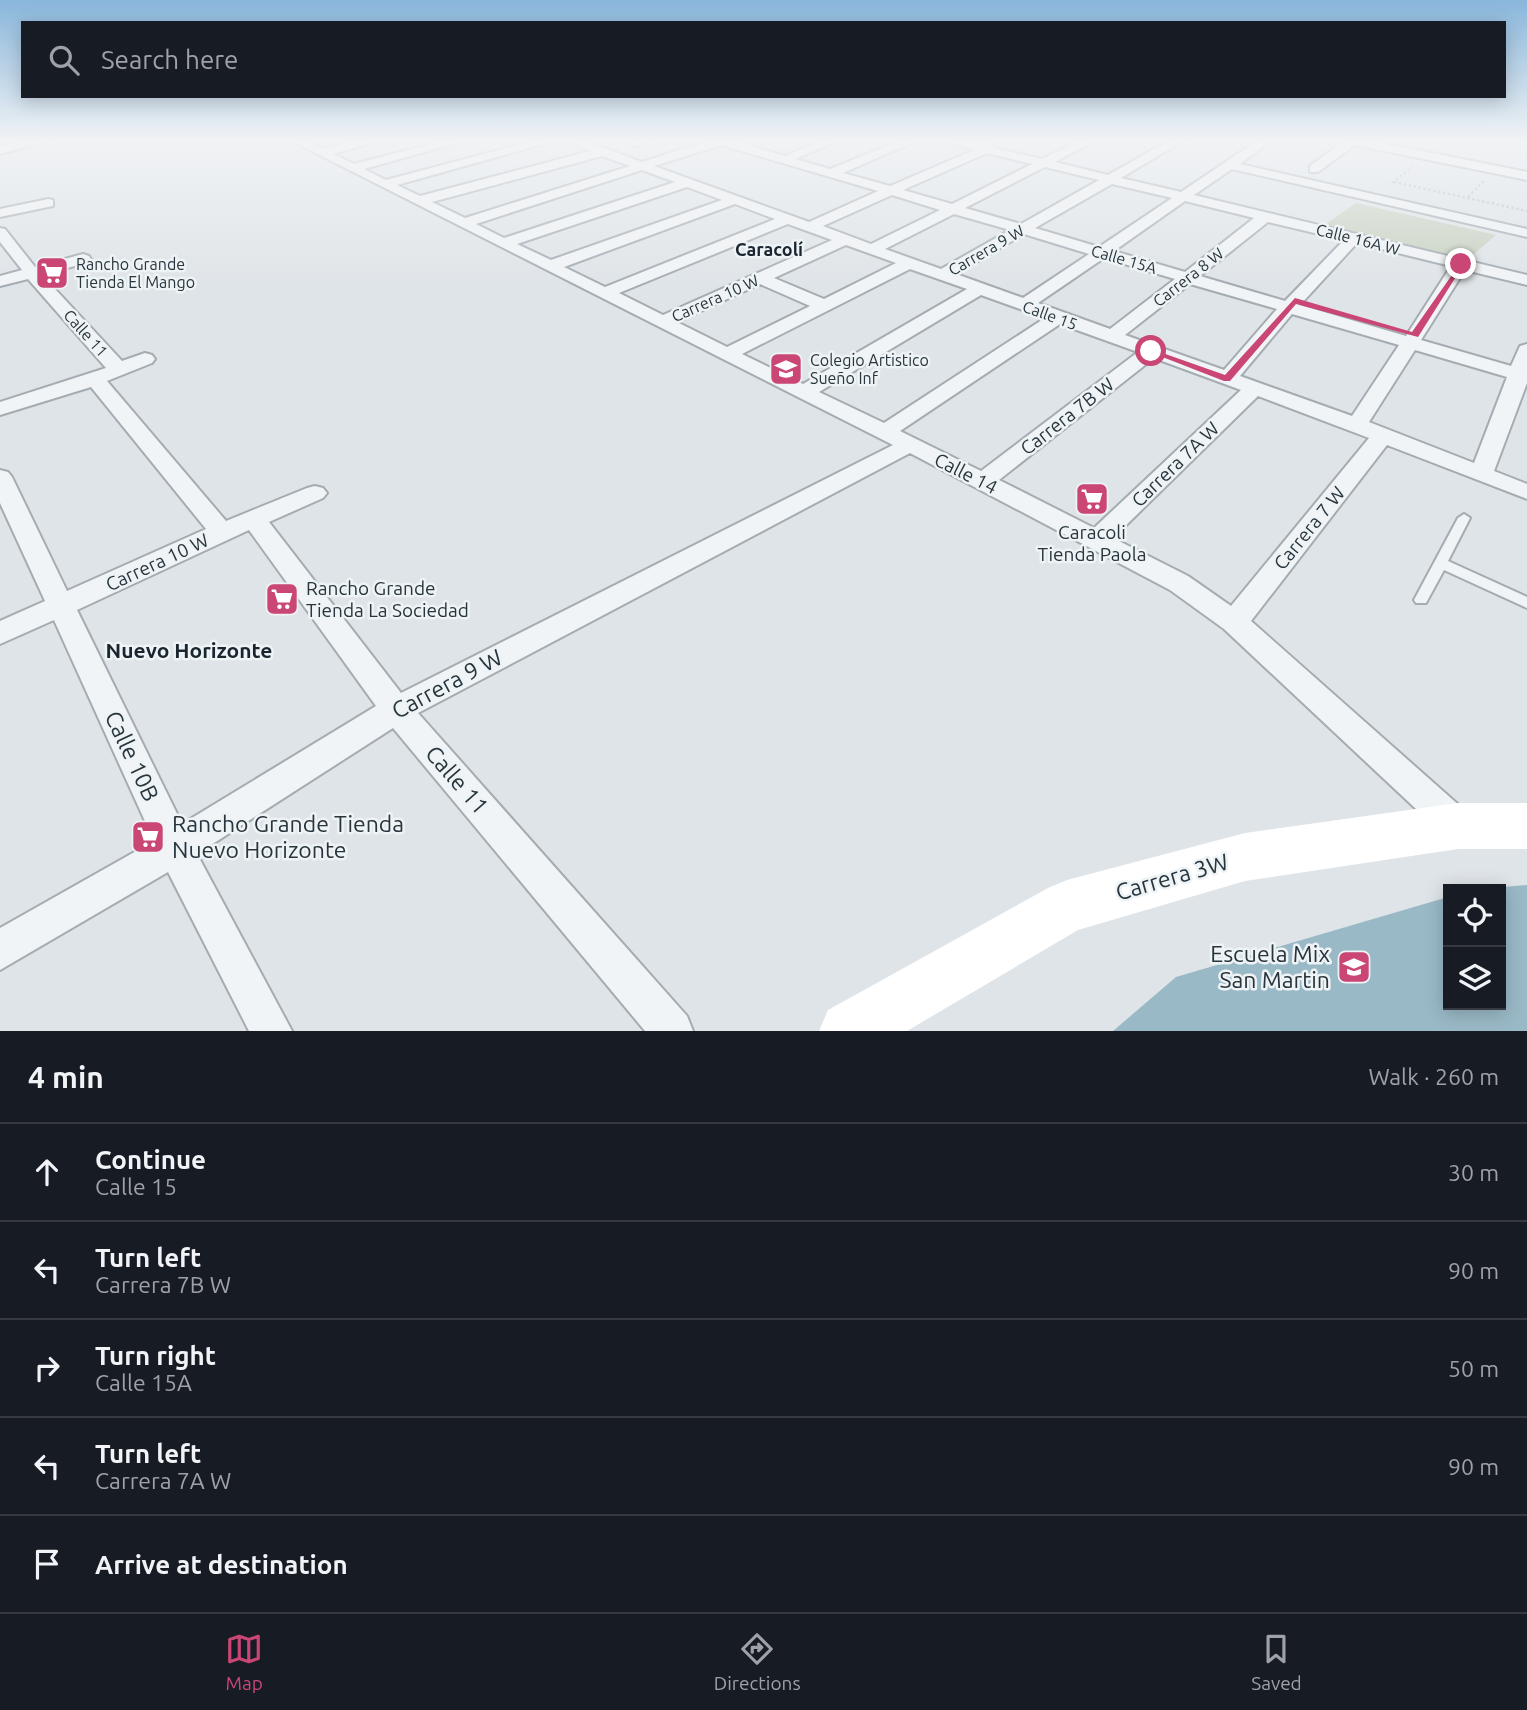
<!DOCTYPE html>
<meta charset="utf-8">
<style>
:root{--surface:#171b24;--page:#242831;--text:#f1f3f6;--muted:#9ea1a6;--line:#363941;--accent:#ca4675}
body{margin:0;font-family:Ubuntu,sans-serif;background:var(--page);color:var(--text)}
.controls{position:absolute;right:21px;bottom:21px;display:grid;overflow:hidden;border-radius:0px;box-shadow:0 4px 18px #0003}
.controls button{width:63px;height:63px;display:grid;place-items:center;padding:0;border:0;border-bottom:2px solid var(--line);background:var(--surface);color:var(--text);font:35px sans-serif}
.stop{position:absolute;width:21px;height:21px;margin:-16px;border:5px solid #ca4675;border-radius:50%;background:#fff}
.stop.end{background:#ca4675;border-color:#fff;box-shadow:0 2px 7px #0008}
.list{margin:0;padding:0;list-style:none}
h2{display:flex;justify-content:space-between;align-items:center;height:91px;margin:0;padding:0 28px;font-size:30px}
h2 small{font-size:23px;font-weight:400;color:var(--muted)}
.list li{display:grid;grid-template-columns:46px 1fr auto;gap:21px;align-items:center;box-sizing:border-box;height:98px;padding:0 28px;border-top:2px solid var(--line)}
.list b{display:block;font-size:26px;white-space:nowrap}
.list p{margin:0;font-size:23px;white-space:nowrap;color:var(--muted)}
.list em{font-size:23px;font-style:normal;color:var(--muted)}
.icon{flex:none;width:38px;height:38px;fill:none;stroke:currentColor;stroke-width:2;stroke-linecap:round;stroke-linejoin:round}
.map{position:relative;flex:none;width:1527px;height:1031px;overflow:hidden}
.search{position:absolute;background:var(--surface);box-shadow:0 4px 18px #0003;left:21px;right:21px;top:21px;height:77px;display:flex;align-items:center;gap:18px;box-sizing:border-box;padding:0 24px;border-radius:0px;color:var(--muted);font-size:26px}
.sheet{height:581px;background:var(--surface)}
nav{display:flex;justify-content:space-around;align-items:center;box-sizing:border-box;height:98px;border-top:2px solid var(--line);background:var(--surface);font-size:19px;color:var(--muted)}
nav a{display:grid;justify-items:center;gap:4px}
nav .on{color:var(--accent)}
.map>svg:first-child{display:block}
.green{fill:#c8d1c0}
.water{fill:#9ab9c7}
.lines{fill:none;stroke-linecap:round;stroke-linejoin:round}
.lane-casing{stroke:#a4acb2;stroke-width:4}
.street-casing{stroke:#a4acb2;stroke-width:4}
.path{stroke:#bdc2c6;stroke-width:2.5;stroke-dasharray:2.5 2.5;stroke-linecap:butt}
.lane{fill:#f1f4f6;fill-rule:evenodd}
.street{fill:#f1f4f6;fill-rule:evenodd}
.secondary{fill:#fff;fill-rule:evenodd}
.route{fill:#ca4675}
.labels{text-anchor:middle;stroke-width:5;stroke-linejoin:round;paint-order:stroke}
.far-street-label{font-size:16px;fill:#28353e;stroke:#eef3f5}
.far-poi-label{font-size:16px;fill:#28353e;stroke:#eef3f5;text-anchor:start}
.far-neighbourhood-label{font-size:18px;font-weight:bold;fill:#1a262f;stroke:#eef3f5}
.street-label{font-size:19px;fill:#28353e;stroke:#eef3f5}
.poi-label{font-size:19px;fill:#28353e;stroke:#eef3f5}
.neighbourhood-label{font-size:21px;font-weight:bold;fill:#1a262f;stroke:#eef3f5}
.near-street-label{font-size:23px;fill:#28353e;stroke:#eef3f5}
.near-poi-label{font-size:23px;fill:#28353e;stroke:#eef3f5;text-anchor:start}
</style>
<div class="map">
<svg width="1527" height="1031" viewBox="0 0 1527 1031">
<rect width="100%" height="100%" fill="#dfe4e8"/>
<polygon class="green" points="1356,203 1496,235 1467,260 1323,226"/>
<polygon class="water" points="1527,885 1527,1031 1113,1031 1176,977 1448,897 1448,1005 1501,1005 1501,889 1480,889"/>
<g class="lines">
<defs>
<polygon id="lane" points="1464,514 1470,518 1448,561 1527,597 1527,608 1444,570 1426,603 1416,603 1414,600 1458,518"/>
<g id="street">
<polygon points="24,141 48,141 0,154 0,146"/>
<path d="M292 141H308L323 149 356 141H378L333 154 354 164 443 141H464L364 169 386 180 533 141H554L397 185 420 196 590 151 567 141H585L642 162 707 141H735L785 156 820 141H838L795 159 830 169 899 141H916L843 173 890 186 974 150 946 141 990 143 995 148 1042 159 1078 141H1094L1055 162 1108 175 1168 141H1183L1121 178 1181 192 1257 141H1271L1240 164 1527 229V237L1232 169 1194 195 1527 275V285L1465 270 1421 340 1511 366 1520 346 1527 344V383L1494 471 1527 484V499L1387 445 1251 621 1470 815 1476 826 1470 837 1458 842 1446 837 1224 629 1170 590 910 453 418 713 687 1016 693 1031H645L393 728 197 854 292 1031H249L168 872 0 970V928L154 841 54 620 0 644V621L45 601 0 503V470L8 472 12 477 67 591 206 529 91 387 0 415V402L106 368 28 279 0 286V276L22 270 0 242V228L5 229 35 267 83 254 89 256 91 259 89 262 42 275 122 361 145 353 152 355 155 359 152 363 107 381 226 521 307 488 315 486 323 488 327 493 323 498 269 522 401 693 893 445ZM721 145 878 191 809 222 654 166ZM987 153 1032 164 952 204 903 190ZM602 156 630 166 465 218 432 202ZM1045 167 1099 180 1021 224 965 208ZM642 170 675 182 504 238 476 224ZM1112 184 1172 198 1099 247 1035 228ZM687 187 722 200 551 260 517 244ZM892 195 940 210 871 244 823 226ZM1185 201 1254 218 1185 272 1114 251ZM735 204 775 219 605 287 564 267ZM954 214 1010 230 941 269 885 249ZM1268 222 1344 240 1285 301 1200 276ZM788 224 832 240 663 315 619 293ZM1024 234 1089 254 1023 298 956 274ZM1357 243 1451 266 1406 336 1300 305ZM846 245 896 263 824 299 774 278ZM1104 258 1175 279 1110 329 1038 303ZM910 269 967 289 803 384 742 354ZM760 284 810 306 727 347 677 322ZM1190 284 1277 309 1224 370 1125 335ZM981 295 1045 318 884 423 819 392ZM1292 314 1399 345 1352 416 1240 376ZM1060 324 1138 352 981 471 900 431ZM1415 350 1507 377 1474 463 1369 422ZM1154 358 1241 390 1094 528 999 480ZM1258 396 1369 438 1231 606 1188 576 1113 538ZM249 530 376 706 182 824 77 610Z"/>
<polygon points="631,141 647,141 636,147 632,146"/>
<polygon points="1344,141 1373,141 1527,172 1527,180 1355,145 1318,172 1310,172 1310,166"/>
<polygon points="48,199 53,200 53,206 0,217 0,209"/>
</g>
</defs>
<use href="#lane" class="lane-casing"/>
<use href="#street" class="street-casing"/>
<g class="path">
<polyline points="1394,182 1527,211"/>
<polyline points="1392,183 1413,167"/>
<polyline points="1468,197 1484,181"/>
</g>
<use href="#lane" class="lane"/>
<use href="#street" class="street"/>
<polygon class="secondary" points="1458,803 1527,803 1527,849 1458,849 1245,881 1078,930 907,1031 819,1031 828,1010 1048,888 1067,880 1245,833"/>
</g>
<linearGradient id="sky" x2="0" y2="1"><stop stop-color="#89b6db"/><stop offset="0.49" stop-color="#f1f3f5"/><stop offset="1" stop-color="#f1f3f5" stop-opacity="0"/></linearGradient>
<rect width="1527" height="286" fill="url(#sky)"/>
<polygon class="route" points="1461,262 1464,264 1418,337 1296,304 1230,381 1224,381 1147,351 1154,350 1225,375 1295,298 1412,332"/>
<defs>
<symbol id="supermarket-square" viewBox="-11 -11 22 22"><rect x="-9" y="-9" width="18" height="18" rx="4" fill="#ca4675" stroke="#eef3f5"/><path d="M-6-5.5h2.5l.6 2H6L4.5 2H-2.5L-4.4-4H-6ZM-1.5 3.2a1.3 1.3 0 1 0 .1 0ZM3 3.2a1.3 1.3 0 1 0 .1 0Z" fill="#fff"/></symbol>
<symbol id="school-square" viewBox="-11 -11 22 22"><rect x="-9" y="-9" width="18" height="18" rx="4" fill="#ca4675" stroke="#eef3f5"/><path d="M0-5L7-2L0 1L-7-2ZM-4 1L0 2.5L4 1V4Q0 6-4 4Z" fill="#fff"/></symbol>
</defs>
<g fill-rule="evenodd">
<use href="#supermarket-square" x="33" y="254" width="38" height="38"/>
<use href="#school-square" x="767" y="350" width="38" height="38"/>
<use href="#supermarket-square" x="1073" y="480" width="38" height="38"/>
<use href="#supermarket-square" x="263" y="580" width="38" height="38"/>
<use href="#supermarket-square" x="129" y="818" width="38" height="38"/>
<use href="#school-square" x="1335" y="948" width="38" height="38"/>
</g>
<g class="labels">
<g class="far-street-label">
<text transform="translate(1358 239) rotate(14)" y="6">Calle 16A W</text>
<text transform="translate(986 250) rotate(-30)" y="6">Carrera 9 W</text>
<text transform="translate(1124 259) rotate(16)" y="6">Calle 15A</text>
<text transform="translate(1188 277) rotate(-38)" y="6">Carrera 8 W</text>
<text transform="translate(715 298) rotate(-24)" y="6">Carrera 10 W</text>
<text transform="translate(1050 315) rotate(20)" y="6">Calle 15</text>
<text transform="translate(86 333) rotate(48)" y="6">Calle 11</text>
</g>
<g class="far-poi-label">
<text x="76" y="270">Rancho Grande<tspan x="76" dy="18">Tienda El Mango</tspan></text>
<text x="810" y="366">Colegio Artistico<tspan x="810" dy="18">Sueño Inf</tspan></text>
</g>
<g class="far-neighbourhood-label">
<text x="769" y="256">Caracolí</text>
</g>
<g class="street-label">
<text transform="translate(1067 416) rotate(-38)" y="7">Carrera 7B W</text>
<text transform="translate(1175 464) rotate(-44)" y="7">Carrera 7A W</text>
<text transform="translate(966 473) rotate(27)" y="7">Calle 14</text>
<text transform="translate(1309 528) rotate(-51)" y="7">Carrera 7 W</text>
<text transform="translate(157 562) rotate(-25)" y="7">Carrera 10 W</text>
</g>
<g class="poi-label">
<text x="1092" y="539">Caracoli<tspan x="1092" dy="22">Tienda Paola</tspan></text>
<text x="306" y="595" text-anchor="start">Rancho Grande<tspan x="306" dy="22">Tienda La Sociedad</tspan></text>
</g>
<g class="neighbourhood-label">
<text x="189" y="658">Nuevo Horizonte</text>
</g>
<g class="near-street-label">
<text transform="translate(447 684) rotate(-28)" y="8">Carrera 9 W</text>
<text transform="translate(132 756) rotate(65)" y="8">Calle 10B</text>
<text transform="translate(457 780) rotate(49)" y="8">Calle 11</text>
<text transform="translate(1172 877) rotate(-16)" y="8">Carrera 3W</text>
</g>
<g class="near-poi-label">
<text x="172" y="832">Rancho Grande Tienda<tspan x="172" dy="26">Nuevo Horizonte</tspan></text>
<text x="1330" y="962" text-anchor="end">Escuela Mix<tspan x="1330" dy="26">San Martin</tspan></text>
</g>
</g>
</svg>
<div class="controls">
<button><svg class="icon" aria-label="locate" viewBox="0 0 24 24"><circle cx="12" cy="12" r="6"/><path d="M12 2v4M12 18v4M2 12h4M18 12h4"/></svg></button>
<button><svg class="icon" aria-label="layers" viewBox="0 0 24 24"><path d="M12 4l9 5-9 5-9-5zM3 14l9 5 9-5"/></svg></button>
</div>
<div class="stop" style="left:1151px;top:351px"></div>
<div class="stop end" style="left:1461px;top:264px"></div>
<div class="search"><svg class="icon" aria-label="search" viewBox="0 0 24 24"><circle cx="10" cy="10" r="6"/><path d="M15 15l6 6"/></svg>Search here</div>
</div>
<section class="sheet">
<h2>4 min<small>Walk · 260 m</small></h2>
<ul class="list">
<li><svg class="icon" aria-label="ahead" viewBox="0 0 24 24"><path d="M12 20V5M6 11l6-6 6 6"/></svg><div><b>Continue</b><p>Calle 15</p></div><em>30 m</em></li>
<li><svg class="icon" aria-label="left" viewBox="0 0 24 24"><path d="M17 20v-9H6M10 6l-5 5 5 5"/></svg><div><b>Turn left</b><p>Carrera 7B W</p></div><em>90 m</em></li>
<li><svg class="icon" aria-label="right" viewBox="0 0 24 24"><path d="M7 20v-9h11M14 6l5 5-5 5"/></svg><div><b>Turn right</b><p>Calle 15A</p></div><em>50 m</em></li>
<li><svg class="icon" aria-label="left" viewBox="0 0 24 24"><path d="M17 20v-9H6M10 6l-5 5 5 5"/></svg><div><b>Turn left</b><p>Carrera 7A W</p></div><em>90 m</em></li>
<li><svg class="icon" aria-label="arrive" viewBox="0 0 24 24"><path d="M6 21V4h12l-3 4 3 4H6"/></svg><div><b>Arrive at destination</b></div></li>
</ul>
</section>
<nav>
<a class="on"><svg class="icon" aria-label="map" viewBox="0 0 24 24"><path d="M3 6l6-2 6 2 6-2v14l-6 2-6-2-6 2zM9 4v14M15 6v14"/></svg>Map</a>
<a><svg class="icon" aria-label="directions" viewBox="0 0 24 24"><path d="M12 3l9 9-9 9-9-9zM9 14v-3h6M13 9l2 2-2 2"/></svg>Directions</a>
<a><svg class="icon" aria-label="saved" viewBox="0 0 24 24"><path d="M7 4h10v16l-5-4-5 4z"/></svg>Saved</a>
</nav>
